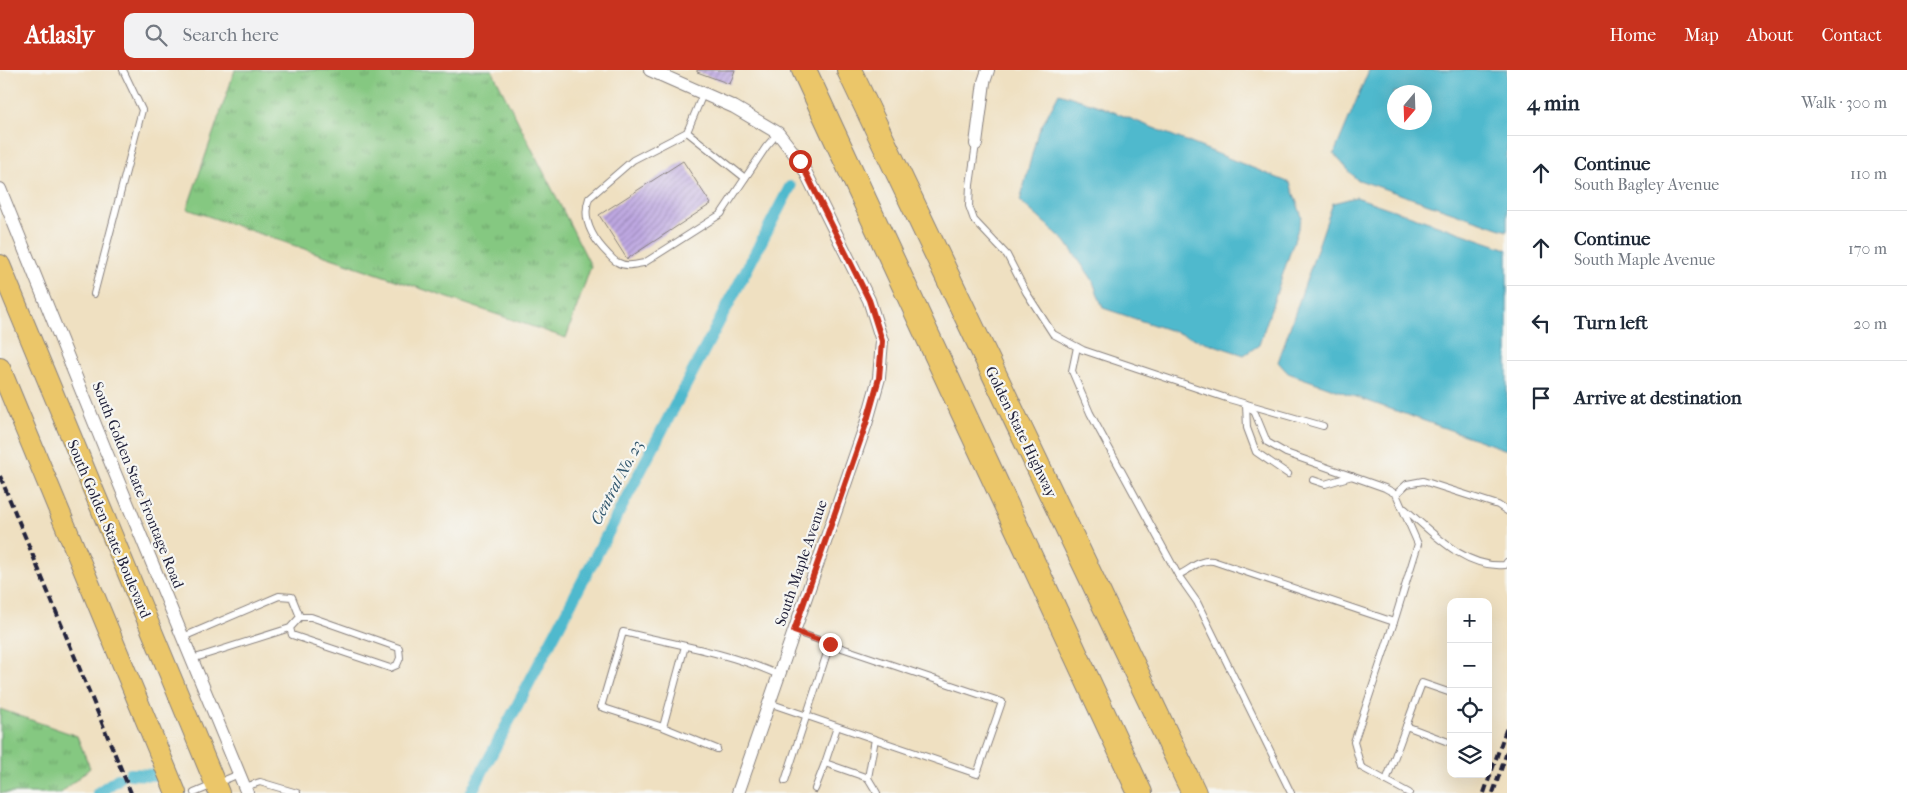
<!DOCTYPE html>
<meta charset="utf-8">
<style>
:root{--surface:#fff;--page:#f2f2f3;--text:#1f2937;--muted:#747a83;--line:#e0e1e3;--accent:#c8321e}
body{margin:0;font-family:"IM FELL French Canon",serif;background:var(--page);color:var(--text)}
.controls{position:absolute;right:15px;bottom:15px;display:grid;overflow:hidden;border-radius:10px;box-shadow:0 5px 20px #0002}
.controls button{width:45px;height:45px;display:grid;place-items:center;padding:0;border:0;border-bottom:1px solid var(--line);background:var(--surface);color:var(--text);font:25px sans-serif}
.compass{position:absolute;left:1387px;top:15px;width:45px;height:45px;border-radius:50%;background:var(--surface);box-shadow:0 5px 20px #0002;rotate:199deg}
.stop{position:absolute;width:15px;height:15px;margin:-11px;border:4px solid #c8321e;border-radius:50%;background:#fff}
.stop.end{background:#c8321e;border-color:#fff;box-shadow:0 1px 5px #0008}
.list{margin:0;padding:0;list-style:none}
h2{display:flex;justify-content:space-between;align-items:center;height:65px;margin:0;padding:0 20px;font-size:21px}
h2 small{font-size:16px;font-weight:400;color:var(--muted)}
.list li{display:grid;grid-template-columns:32px 1fr auto;gap:15px;align-items:center;box-sizing:border-box;height:75px;padding:0 20px;border-top:1px solid var(--line)}
.list b{display:block;font-size:19px;white-space:nowrap}
.list p{margin:0;font-size:16px;white-space:nowrap;color:var(--muted)}
.list em{font-size:16px;font-style:normal;color:var(--muted)}
.icon{flex:none;width:28px;height:28px;fill:none;stroke:currentColor;stroke-width:2;stroke-linecap:round;stroke-linejoin:round}
.map{position:relative;flex:none;width:1507px;height:723px;overflow:hidden}
header{display:flex;align-items:center;gap:30px;box-sizing:border-box;height:70px;padding:0 25px;background:var(--accent);color:#fff}
header strong{font-size:24px}
nav{display:flex;gap:28px;margin-inline-start:auto;font-size:18px}
.search{width:350px;height:45px;background:var(--page);display:flex;align-items:center;gap:12px;box-sizing:border-box;padding:0 18px;border-radius:10px;color:var(--muted);font-size:19px}
main{display:flex}
aside{flex:1;background:var(--surface)}
.map>svg:first-child{display:block}
.grass{fill:url(#grass-tufts);stroke:#54755e}
.water{fill:#50b9cd;stroke:#396e84;fill-rule:evenodd}
.lines{fill:none;stroke-linecap:round;stroke-linejoin:round}
.canal{stroke:#50b9cd;stroke-width:12}
.building{fill:url(#building-hatch)}
.lane-casing{stroke:#88817e;stroke-width:8}
.street-casing{stroke:#88817e;stroke-width:14}
.primary-casing{stroke:#88817e;stroke-width:22}
.highway-casing{stroke:#88817e;stroke-width:26}
.lane{stroke:#fff;stroke-width:6}
.street{stroke:#fff;stroke-width:12}
.primary{stroke:#ebc669;stroke-width:20}
.highway{stroke:#ebc669;stroke-width:24}
.rail{stroke:#22223b;stroke-width:4;stroke-dasharray:8 4;stroke-linecap:butt}
.route{stroke:#c8321e;stroke-width:6}
.labels{text-anchor:middle;stroke-width:4.5;stroke-linejoin:round;paint-order:stroke}
.street-label{font-size:15px;fill:#22223b;stroke:#f6f6f2}
.water-label{font-size:16px;font-style:italic;fill:#32576e;stroke:#f6f6f2}
</style>
<header>
<strong>Atlasly</strong>
<div class="search"><svg class="icon" aria-label="search" viewBox="0 0 24 24"><circle cx="10" cy="10" r="6"/><path d="M15 15l6 6"/></svg>Search here</div>
<nav><a>Home</a><a>Map</a><a>About</a><a>Contact</a></nav>
</header>
<main>
<div class="map">
<svg width="1507" height="723" viewBox="0 0 1507 723">
<defs>
<pattern id="grass-tufts" width="24" height="20" patternUnits="userSpaceOnUse" patternTransform="scale(1.25)"><rect width="24" height="20" fill="#85c881"/><path d="M3 7l-1-3M5 7V3M7 7l1-3M15 17l-1-3M17 17v-4M19 17l1-3" fill="none" stroke="#6ca26b"/></pattern>
<pattern id="building-hatch" width="6" height="6" patternUnits="userSpaceOnUse" patternTransform="scale(1.25)"><rect width="6" height="6" fill="#bea8e1"/><path d="M-1 1l2-2M0 6l6-6M5 7l2-2" fill="none" stroke="#9a88b8"/></pattern>
</defs>
<rect width="100%" height="100%" fill="#f6f6f2"/>
<filter id="ink" filterUnits="userSpaceOnUse"><feTurbulence type="fractalNoise" baseFrequency=".02" numOctaves="2"/><feDisplacementMap in="SourceGraphic" scale="10" xChannelSelector="R" yChannelSelector="G"/><feConvolveMatrix kernelMatrix="1 2 1 2 8 2 1 2 1" color-interpolation-filters="sRGB"/></filter>
<filter id="wash" filterUnits="userSpaceOnUse"><feTurbulence type="fractalNoise" baseFrequency=".0096" numOctaves="4" result="noise"/><feDisplacementMap in="SourceGraphic" scale="20" xChannelSelector="R" yChannelSelector="G"/><feGaussianBlur stdDeviation="1.12" result="paint"/><feColorMatrix in="noise" values="0 0 0 0 0 0 0 0 0 0 0 0 0 0 0 0 0 1.4 0 .05"/><feComposite in="paint" operator="in"/></filter>
<g filter="url(#wash)">
<rect width="100%" height="100%" fill="#efe0c1"/>
<g class="grass">
<polygon points="235,0 492,0 591,196 566,268 187,139"/>
<polygon points="0,639 77,666 90,698 61,723 0,723"/>
</g>
<g class="water">
<path d="M1369 0H1507V161L1356 109 1334 84ZM1394 22H1424V52H1394Z"/>
<polygon points="1059,23 1099,36 1290,113 1302,147 1259,275 1244,285 1103,238 1092,209 1065,171 1020,131 1037,65"/>
<polygon points="1356,127 1507,179 1507,380 1288,303 1278,292 1333,133"/>
</g>
<g class="lines">
<g class="canal">
<polyline points="130,704 154,705"/>
<polyline points="98,723 118,709"/>
<polyline points="471,723 790,117"/>
</g>
</g>
<g id="blocks">
<g class="building">
<polygon points="697,0 735,0 730,14 697,2"/>
<polygon points="683,91 711,134 627,189 599,145"/>
</g>
</g>
</g>
<g filter="url(#ink)">
<use href="#blocks" fill-opacity="0" stroke="#88817e" stroke-width="1"/>
<g class="lines">
<defs>
<g id="lane">
<path d="M703 24 687 62 633 90 589 128C581 150 593 169 608 184 611 187 614 191 617 192 625 197 634 195 644 193L721 144 766 77 778 63"/>
<polyline points="687,62 745,108"/>
<polyline points="976,74 970,115 969,136 974,150 1007,185 1026,222 1053,264 1083,280 1229,329 1323,356"/>
<polyline points="94,224 142,40 123,0"/>
<polyline points="1077,277 1072,301 1090,343 1178,505"/>
<path d="M1246 334 1255 343 1267 372 1286 383 1385 418 1396 424 1418 474 1394 552 1213 491C1198 489 1191 500 1178 505L1197 532 1291 723"/>
<polyline points="1246,334 1247,358 1256,382 1288,404"/>
<polyline points="1313,410 1325,414 1352,406"/>
<polyline points="1396,424 1407,414 1423,411 1498,435 1507,441"/>
<path d="M1405 439C1433 463 1465 499 1505 495L1507 492"/>
<polyline points="1394,552 1354,672 1361,697 1409,723"/>
<polyline points="183,567 279,526 292,527 300,547"/>
<polyline points="192,589 290,558 300,547 311,547 399,578 400,588 397,595 390,598 292,565 290,558"/>
<polyline points="769,633 977,704 1002,632 830,574"/>
<polyline points="1406,656 1422,613 1451,623"/>
<polyline points="663,657 685,576"/>
<polyline points="837,657 825,693 868,708"/>
<polyline points="875,669 868,708 877,723"/>
<path d="M717 679 663 657 601 637 623 562C675 574 730 583 779 605"/>
<polyline points="785,711 830,574 794,561"/>
<polyline points="1386,711 1406,656 1451,673"/>
<polyline points="245,717 260,712 297,723"/>
<polyline points="815,719 825,693"/>
<polyline points="194,723 239,704"/>
</g>
<g id="street">
<polyline points="650,0 734,37 778,63 800,91 869,230 882,271 879,308 866,354 738,723"/>
<polyline points="976,74 984,12 988,0"/>
<polyline points="0,119 105,379 247,723"/>
</g>
<g id="primary">
<polyline points="0,195 219,723"/>
<polyline points="0,298 176,723"/>
</g>
<g id="highway">
<polyline points="804,0 1140,723"/>
<polyline points="849,0 1194,723"/>
</g>
</defs>
<use href="#lane" class="lane-casing"/>
<use href="#street" class="street-casing"/>
<use href="#primary" class="primary-casing"/>
<use href="#highway" class="highway-casing"/>
<use href="#lane" class="lane"/>
<use href="#street" class="street"/>
<use href="#primary" class="primary"/>
<use href="#highway" class="highway"/>
<g class="rail">
<polyline points="0,406 131,723"/>
<polyline points="1484,723 1507,657"/>
<polyline points="1493,723 1507,682"/>
</g>
</g>
</g>
<g class="lines" filter="url(#ink)">
<polyline class="route" points="800,91 869,230 882,271 879,308 866,354 794,561 830,574"/>
</g>
<g class="labels">
<g class="street-label">
<text transform="translate(1021 362) rotate(64)" y="5">Golden State Highway</text>
<text transform="translate(138 415) rotate(68)" y="5">South Golden State Frontage Road</text>
<text transform="translate(109 459) rotate(67)" y="5">South Golden State Boulevard</text>
<text transform="translate(801 493) rotate(-71)" y="5">South Maple Avenue</text>
</g>
<g class="water-label">
<text transform="translate(616 412) rotate(-62)" y="6">Central No. 23</text>
</g>
</g>
</svg>
<div class="controls">
<button>+</button>
<button>−</button>
<button><svg class="icon" aria-label="locate" viewBox="0 0 24 24"><circle cx="12" cy="12" r="6"/><path d="M12 2v4M12 18v4M2 12h4M18 12h4"/></svg></button>
<button><svg class="icon" aria-label="layers" viewBox="0 0 24 24"><path d="M12 4l9 5-9 5-9-5zM3 14l9 5 9-5"/></svg></button>
</div>
<svg class="compass" viewBox="-18 -18 36 36"><path d="M0-13l5 13h-10z" fill="#e53935"/><path d="M0 13l5-13h-10z" fill="#747a83"/></svg>
<div class="stop" style="left:800px;top:91px"></div>
<div class="stop end" style="left:830px;top:574px"></div>
</div>
<aside>
<h2>4 min<small>Walk · 300 m</small></h2>
<ul class="list">
<li><svg class="icon" aria-label="ahead" viewBox="0 0 24 24"><path d="M12 20V5M6 11l6-6 6 6"/></svg><div><b>Continue</b><p>South Bagley Avenue</p></div><em>110 m</em></li>
<li><svg class="icon" aria-label="ahead" viewBox="0 0 24 24"><path d="M12 20V5M6 11l6-6 6 6"/></svg><div><b>Continue</b><p>South Maple Avenue</p></div><em>170 m</em></li>
<li><svg class="icon" aria-label="left" viewBox="0 0 24 24"><path d="M17 20v-9H6M10 6l-5 5 5 5"/></svg><div><b>Turn left</b></div><em>20 m</em></li>
<li><svg class="icon" aria-label="arrive" viewBox="0 0 24 24"><path d="M6 21V4h12l-3 4 3 4H6"/></svg><div><b>Arrive at destination</b></div></li>
</ul>
</aside>
</main>
